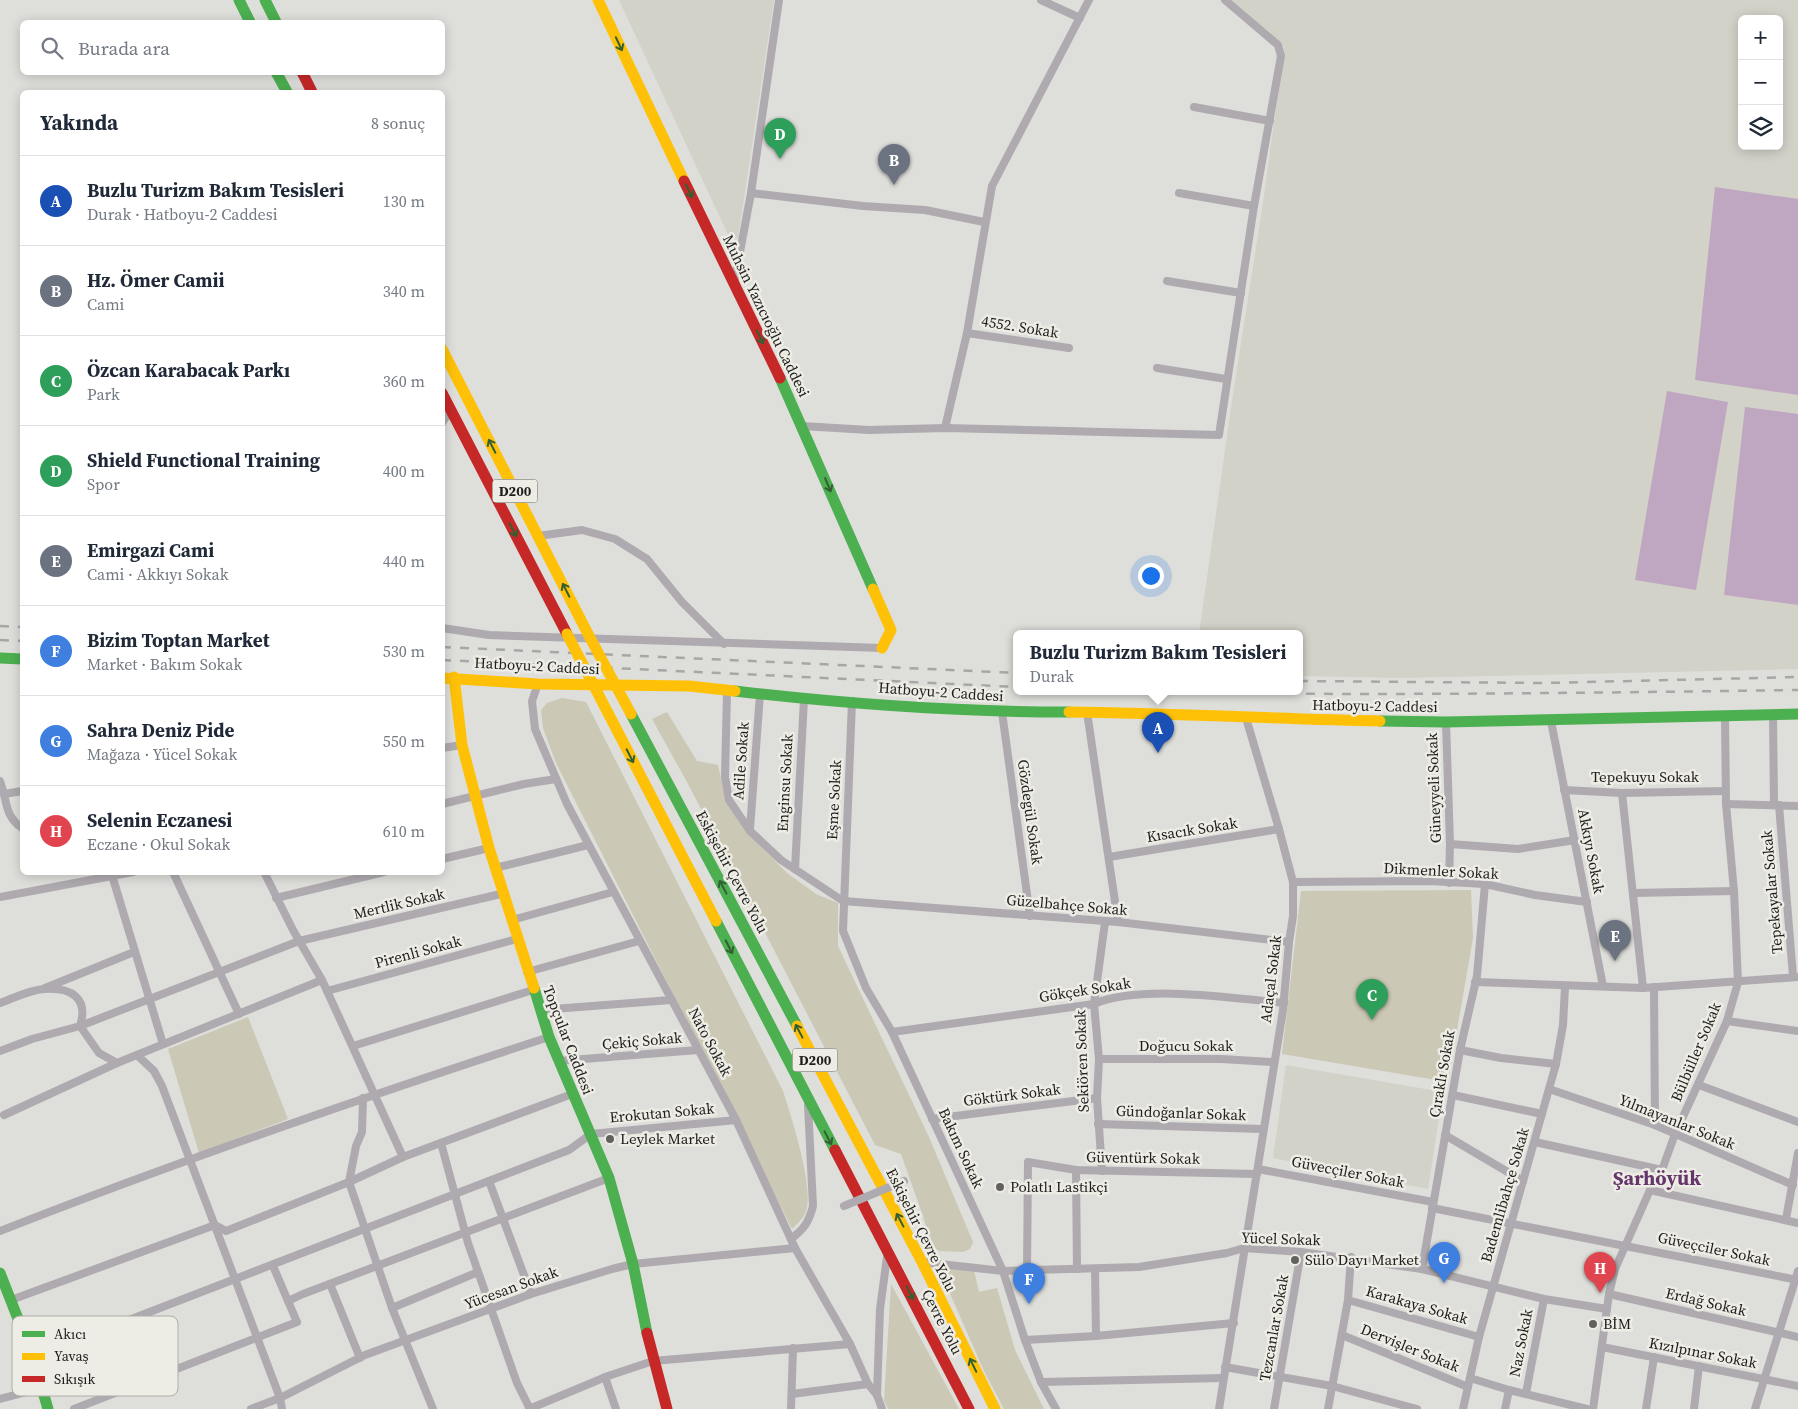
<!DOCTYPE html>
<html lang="tr">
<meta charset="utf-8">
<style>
:root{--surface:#fff;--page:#f6f6f7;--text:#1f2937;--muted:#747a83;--line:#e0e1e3;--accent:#62615e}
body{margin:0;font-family:"Source Serif 4",serif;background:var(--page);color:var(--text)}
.controls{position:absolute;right:15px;top:15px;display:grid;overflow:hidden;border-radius:8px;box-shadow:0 2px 12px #0003}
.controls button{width:45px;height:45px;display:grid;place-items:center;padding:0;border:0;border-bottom:1px solid var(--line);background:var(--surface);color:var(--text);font:25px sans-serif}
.you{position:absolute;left:1150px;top:575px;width:18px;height:18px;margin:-12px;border:4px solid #fff;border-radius:50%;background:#1a73e8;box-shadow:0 0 0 8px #1a73e833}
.badge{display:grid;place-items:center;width:32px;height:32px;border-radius:50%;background:var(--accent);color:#fff;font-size:16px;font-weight:700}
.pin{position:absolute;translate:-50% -41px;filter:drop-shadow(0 1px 2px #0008)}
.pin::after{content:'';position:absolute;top:26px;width:18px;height:15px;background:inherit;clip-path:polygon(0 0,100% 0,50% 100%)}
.popup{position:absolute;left:1013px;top:630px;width:290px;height:65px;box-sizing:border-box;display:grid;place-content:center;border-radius:8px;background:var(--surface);filter:drop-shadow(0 1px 4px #0005);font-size:16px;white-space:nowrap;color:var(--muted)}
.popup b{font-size:19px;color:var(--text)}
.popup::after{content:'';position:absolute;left:50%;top:100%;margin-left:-10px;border:10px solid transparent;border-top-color:var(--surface)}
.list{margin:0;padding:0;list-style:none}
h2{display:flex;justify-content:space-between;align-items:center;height:65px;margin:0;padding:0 20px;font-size:21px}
h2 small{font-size:16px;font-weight:400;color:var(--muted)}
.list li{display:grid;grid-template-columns:32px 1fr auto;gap:15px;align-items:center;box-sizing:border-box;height:90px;padding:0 20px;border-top:1px solid var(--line)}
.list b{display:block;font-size:19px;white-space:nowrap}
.list p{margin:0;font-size:16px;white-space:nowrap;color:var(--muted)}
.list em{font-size:16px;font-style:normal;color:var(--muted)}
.icon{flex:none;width:28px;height:28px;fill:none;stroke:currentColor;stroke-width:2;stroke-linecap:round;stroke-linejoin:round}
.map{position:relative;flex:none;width:1798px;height:1409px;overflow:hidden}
.search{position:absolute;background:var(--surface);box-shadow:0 2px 12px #0003;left:20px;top:20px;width:425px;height:55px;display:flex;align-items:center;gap:12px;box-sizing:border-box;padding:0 18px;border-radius:8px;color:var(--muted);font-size:19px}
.panel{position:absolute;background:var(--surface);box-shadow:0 2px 12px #0003;left:20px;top:90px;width:425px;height:785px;border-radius:8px}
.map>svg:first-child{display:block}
.built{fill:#d3d2c9;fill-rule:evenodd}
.green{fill:#cbc9b5}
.water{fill:#c0a7c1}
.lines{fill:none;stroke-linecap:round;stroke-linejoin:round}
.street{stroke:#aeaaaf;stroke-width:8}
.fast{stroke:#4caf50;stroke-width:11}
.slow{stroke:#ffc107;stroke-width:11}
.jam{stroke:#c62828;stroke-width:11}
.rail{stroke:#a8a7a7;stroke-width:2.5;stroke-dasharray:9 9;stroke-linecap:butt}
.street-bridge{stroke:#aeaaaf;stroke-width:8}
.slow-bridge{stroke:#ffc107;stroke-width:11}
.oneway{stroke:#335f33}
.poi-dot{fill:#62615e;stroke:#edece5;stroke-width:2}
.labels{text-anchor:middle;stroke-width:5;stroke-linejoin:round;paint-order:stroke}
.shield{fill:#edece5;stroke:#5d5c58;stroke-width:1}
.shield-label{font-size:14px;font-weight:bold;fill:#1f1e1c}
.street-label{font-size:15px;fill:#1f1e1c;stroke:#edece5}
.poi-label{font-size:15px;fill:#1f1e1c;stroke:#edece5;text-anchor:start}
.district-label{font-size:20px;font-weight:bold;fill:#653669;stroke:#edece5}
.key{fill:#edece5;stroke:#afaea9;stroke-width:1}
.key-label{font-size:14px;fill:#1f1e1c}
</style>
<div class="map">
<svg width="1798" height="1409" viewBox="0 0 1798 1409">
<rect width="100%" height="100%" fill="#dededa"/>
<g class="built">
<polygon points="619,0 774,0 738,238 730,239"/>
<path d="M1229 0H1798V669L1402 678 1299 676V634H1199L1232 401 1264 196 1284 47ZM1742 19H1779V146H1742Z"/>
<polygon points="1286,1065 1443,1092 1428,1189 1273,1158"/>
</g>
<g class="green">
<path d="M562 698 586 702 783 1091C791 1116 816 1192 805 1214 802 1220 796 1225 792 1229L556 763 543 728 541 710 547 703Z"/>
<polygon points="667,712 697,761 718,765 726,802 745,830 787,873 816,894 838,903 838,946 929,1137 973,1242 970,1249 963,1252 939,1251 931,1245 923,1216 901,1154 875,1145 687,782 652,719"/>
<polygon points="1471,890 1473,938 1448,1082 1282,1054 1301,891"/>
<polygon points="248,1017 288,1119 199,1153 168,1049"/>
<polygon points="951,1268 974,1270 979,1292 997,1288 1015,1350 1044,1409 1004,1409 984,1371 944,1280"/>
<polygon points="891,1284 959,1409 888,1409 884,1401"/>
</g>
<g class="water">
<polygon points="1715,187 1798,199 1798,395 1695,380"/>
<polygon points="1667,391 1728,402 1696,590 1635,580"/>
<polygon points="1745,407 1798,414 1798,605 1724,595"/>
</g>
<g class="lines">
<g class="street">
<polyline points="1041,0 1080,18"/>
<polyline points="1194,107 1270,121"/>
<polyline points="751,193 863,206 925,210 984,222"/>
<polyline points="1179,193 1254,206"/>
<polyline points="1167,281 1241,293"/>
<polyline points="734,284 751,193 779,0"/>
<polyline points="967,333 1069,348"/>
<polyline points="1157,368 1226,379"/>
<polyline points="442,423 451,409"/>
<polyline points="802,426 869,430 945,428 1219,435 1254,206 1281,56 1278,45 1225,0"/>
<polyline points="945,428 967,333 992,186 1089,0"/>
<polyline points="538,536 582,530 615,539 647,559 682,602 724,644"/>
<polyline points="442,628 489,635 882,648"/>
<polyline points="538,684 532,701 535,729 567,804 736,1120 795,1248 850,1344 868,1384 877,1395 882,1409"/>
<polyline points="727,692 725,777 729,800 750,831 781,860 843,901 1118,922 1289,942"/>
<polyline points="852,701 843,931 866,988 892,1032 1003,1271 1025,1340 1041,1382 1056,1409"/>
<polyline points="1002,712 1030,916"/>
<polyline points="1087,712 1118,922"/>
<polyline points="1773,714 1774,805"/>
<polyline points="1551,721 1603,986"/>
<polyline points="1446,722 1450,844 1449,883"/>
<polyline points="442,748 462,745"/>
<polyline points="0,781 4,794 22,791"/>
<polyline points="1564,790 1622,793 1725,791"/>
<polyline points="1622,793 1643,988"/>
<path d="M4 794C7 809 9 819 22 828"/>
<polyline points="442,804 524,784 556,779"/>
<polyline points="1726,804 1798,806"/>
<polyline points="1779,805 1793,976"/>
<polyline points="750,829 760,694"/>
<polyline points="1450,844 1518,849 1575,840"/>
<polyline points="1109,857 1279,829"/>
<polyline points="442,859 489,848"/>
<polyline points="495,868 588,845"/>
<polyline points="795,869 804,699"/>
<polyline points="111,872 163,1044"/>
<polyline points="173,872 239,1014"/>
<polyline points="264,872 293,930 322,980 403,1157"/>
<polyline points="1293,882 1430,881 1485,884 1535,895 1587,902"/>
<polyline points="1633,893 1734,891"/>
<polyline points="0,897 133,872"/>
<polyline points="276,898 384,872"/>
<polyline points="512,920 613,892"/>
<polyline points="527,972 639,941"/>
<polyline points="322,980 117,1063 99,1053 80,1026 299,941 505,893"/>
<polyline points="1475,982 1643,988 1798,977"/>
<polyline points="1654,987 1655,1125"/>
<polyline points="45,988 134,952"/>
<polyline points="327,991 517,939"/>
<path d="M0 1003C14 998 29 990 44 989 71 987 89 998 80 1026L32 1039 0 1051"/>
<polyline points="540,1010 671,1000"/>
<polyline points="1727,1021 1798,1031"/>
<path d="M892 1032 1094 1004C1140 984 1233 998 1284 1003"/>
<polyline points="353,1046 533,990"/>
<polyline points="1460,1050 1501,1058 1556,1064"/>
<polyline points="137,1055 154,1071 162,1086 280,1398 282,1409"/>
<polyline points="1099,1059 1221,1059 1273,1062"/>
<polyline points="558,1061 698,1050"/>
<polyline points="1699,1085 1798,1122"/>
<polyline points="1549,1089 1655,1125 1793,1185"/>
<polyline points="1453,1095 1542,1114"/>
<polyline points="363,1098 362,1132 356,1146 349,1182 392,1308 433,1409"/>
<polyline points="4,1115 117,1063"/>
<polyline points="932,1119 1097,1098"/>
<polyline points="1098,1124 1262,1129"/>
<polyline points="1445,1135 1523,1181"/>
<polyline points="1535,1142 1662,1170"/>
<polyline points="441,1143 468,1243 517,1383 530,1409"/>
<polyline points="1258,1169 1433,1202"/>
<polyline points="1076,1170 1077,1269"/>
<polyline points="1102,1171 1097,1098 1099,1059 1094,1004 1105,922"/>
<polyline points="489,1181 531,1294"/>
<polyline points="1650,1190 1798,1223"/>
<polyline points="1432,1208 1798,1280"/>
<polyline points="1786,1219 1798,1153"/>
<path d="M0 1231C181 1160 364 1097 549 1037"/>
<path d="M791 1239C804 1229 809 1222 813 1206L808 1105"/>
<polyline points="922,1262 1003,1271 1139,1267 1227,1253 1244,1248 1301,1252 1422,1269 1544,1299 1607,1309"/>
<polyline points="273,1266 288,1301"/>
<polyline points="1095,1269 1096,1336"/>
<polyline points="1422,1269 1460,1050 1477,976 1485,884"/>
<polyline points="1027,1270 1028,1162 1076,1170 1257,1174"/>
<polyline points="330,1284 360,1358"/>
<polyline points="1609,1294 1798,1337"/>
<polyline points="11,1300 215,1225 226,1231 349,1182 403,1157 572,1094"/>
<polyline points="1348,1300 1479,1337"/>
<polyline points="392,1308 478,1272"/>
<polyline points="1342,1335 1468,1387"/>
<polyline points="1025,1340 1096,1336 1234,1323"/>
<polyline points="1602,1347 1798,1386"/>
<polyline points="33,1357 569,1150 591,1134 736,1120"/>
<polyline points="1225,1367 1332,1386 1417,1409"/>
<polyline points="605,1377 616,1409"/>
<polyline points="1470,1378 1509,1390 1587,1409"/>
<polyline points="1041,1382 1223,1378"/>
<polyline points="1526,1393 1544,1299"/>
<polyline points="792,1394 868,1384"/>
<polyline points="877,1395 880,1309 887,1257"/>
<polyline points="0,1399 42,1388"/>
<polyline points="74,1409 297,1322 288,1301 303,1294 609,1178"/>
<polyline points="251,1409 280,1398 365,1355 531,1294 612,1269 633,1264 795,1248"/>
<polyline points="529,1409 608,1376 653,1361 850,1344"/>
<polyline points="791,1409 793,1348"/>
<polyline points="1219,1409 1283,1010 1289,942 1293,916 1293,882 1279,829 1246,718"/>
<polyline points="1274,1409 1301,1252"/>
<polyline points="1328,1409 1348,1300 1351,1257"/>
<polyline points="1463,1409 1479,1337 1556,1064 1563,1025 1565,987"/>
<polyline points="1505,1409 1509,1390"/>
<polyline points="1593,1409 1609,1294 1615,1269 1650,1190 1662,1170 1675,1134 1727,1021 1738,982 1734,891 1726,804 1725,716"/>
<polyline points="1646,1409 1654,1357"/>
<polyline points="1694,1409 1699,1366"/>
<polyline points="1755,1409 1798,1271"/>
</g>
<g class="fast">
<polyline points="239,0 250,22"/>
<polyline points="265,0 276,22"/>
<polyline points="276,72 287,92"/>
<polyline points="780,378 873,589"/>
<polyline points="0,658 22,659"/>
<path d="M735 691C846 704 958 712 1069 712"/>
<polyline points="631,714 797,1026"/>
<polyline points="1380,721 1446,722 1798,714"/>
<polyline points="716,921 835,1150"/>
<polyline points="534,988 549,1037 609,1178 633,1264 647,1333"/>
<polyline points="0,1273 33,1357 48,1409"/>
</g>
<g class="slow">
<polyline points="598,0 684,181"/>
<polyline points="442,349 588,634"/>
<polyline points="873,589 891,630 882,648"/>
<polyline points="454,677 462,745 489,848 534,988"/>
<polyline points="442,678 538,684 689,686 735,691"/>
<path d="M1069 712C1173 713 1277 719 1380 721"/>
<polyline points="608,713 716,921"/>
<polyline points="797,1026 922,1262 995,1409"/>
</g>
<g class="jam">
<polyline points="302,72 312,92"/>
<polyline points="684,181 780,378"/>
<polyline points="442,393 567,634"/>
<polyline points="835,1150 969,1409"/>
<polyline points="647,1333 667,1409"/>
</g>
<g class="rail">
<polyline points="0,626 22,627"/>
<polyline points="0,640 22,641"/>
<polyline points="442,647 1017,673"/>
<polyline points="442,660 1017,687"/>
<polyline points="1299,681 1545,683 1798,677"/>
<path d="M1144 692C1362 696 1580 693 1798 690"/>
</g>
<polyline class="street-bridge" points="844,1206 904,1181"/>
<g class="slow-bridge">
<polyline points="567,634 608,713"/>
<polyline points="588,634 631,714"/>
</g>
</g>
<defs><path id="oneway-shaft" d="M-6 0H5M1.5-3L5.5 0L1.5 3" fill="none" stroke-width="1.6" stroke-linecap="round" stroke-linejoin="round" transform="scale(1.25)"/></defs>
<g class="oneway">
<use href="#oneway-shaft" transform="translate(619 44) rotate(65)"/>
<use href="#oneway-shaft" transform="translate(689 191) rotate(64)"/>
<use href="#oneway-shaft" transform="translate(760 337) rotate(63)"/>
<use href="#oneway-shaft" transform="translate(492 446) rotate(-117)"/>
<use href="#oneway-shaft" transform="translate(828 485) rotate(67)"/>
<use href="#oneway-shaft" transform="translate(513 530) rotate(63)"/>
<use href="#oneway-shaft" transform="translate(566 590) rotate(-117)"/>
<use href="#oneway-shaft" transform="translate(630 756) rotate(63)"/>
<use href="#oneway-shaft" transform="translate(723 887) rotate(-118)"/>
<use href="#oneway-shaft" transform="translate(729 947) rotate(63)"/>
<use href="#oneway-shaft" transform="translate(799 1031) rotate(-118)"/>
<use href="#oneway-shaft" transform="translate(828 1138) rotate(62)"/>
<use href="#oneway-shaft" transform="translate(900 1220) rotate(-118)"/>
<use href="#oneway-shaft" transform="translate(910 1293) rotate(63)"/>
<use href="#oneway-shaft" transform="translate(973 1365) rotate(-116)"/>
</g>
<g class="poi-dot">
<circle cx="610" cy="1139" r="5"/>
<circle cx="1000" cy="1187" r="5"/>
<circle cx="1295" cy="1260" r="5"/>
<circle cx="1593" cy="1324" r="5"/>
</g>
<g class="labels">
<g class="shield">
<rect x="492.5" y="479.5" width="45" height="23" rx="4"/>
<rect x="792.5" y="1048.5" width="45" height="23" rx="4"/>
</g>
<g class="shield-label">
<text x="515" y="496">D200</text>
<text x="815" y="1065">D200</text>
</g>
<g class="street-label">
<text transform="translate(766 316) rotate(64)" y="5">Muhsin Yazıcıoğlu Caddesi</text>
<text transform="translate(1020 327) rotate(9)" y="5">4552. Sokak</text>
<text transform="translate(537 666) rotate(3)" y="5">Hatboyu-2 Caddesi</text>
<text transform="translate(941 692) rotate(4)" y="5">Hatboyu-2 Caddesi</text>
<text transform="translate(1375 706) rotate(1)" y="5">Hatboyu-2 Caddesi</text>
<text transform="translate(741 761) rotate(-86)" y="5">Adile Sokak</text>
<text x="1645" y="782">Tepekuyu Sokak</text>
<text transform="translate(785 783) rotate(-87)" y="5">Enginsu Sokak</text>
<text transform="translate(1434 788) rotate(-92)" y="5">Güneyyeli Sokak</text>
<text transform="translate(834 800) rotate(-87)" y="5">Eşme Sokak</text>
<text transform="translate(1030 812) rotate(82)" y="5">Gözdegül Sokak</text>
<text transform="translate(1192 830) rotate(-9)" y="5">Kısacık Sokak</text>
<text transform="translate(1591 851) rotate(79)" y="5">Akkıyı Sokak</text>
<text transform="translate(1441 871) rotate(3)" y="5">Dikmenler Sokak</text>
<text transform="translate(732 872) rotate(62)" y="5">Eskişehir Çevre Yolu</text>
<text transform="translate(1772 892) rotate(-95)" y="5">Tepekayalar Sokak</text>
<text transform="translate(399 904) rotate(-13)" y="5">Mertlik Sokak</text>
<text transform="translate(1067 905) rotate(5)" y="5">Güzelbahçe Sokak</text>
<text transform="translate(418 952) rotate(-15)" y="5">Pirenli Sokak</text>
<text transform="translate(1271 979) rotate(-83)" y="5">Adaçal Sokak</text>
<text transform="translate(1085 990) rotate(-9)" y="5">Gökçek Sokak</text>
<text transform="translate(568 1040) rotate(69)" y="5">Topçular Caddesi</text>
<text transform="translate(642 1041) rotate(-5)" y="5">Çekiç Sokak</text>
<text transform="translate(710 1042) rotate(62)" y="5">Nato Sokak</text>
<text x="1186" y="1051">Doğucu Sokak</text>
<text transform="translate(1696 1052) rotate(-67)" y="5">Bülbüller Sokak</text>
<text transform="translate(1082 1061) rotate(-92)" y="5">Sekiören Sokak</text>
<text transform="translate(1442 1074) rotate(-80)" y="5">Çıraklı Sokak</text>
<text transform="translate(1012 1095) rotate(-7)" y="5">Göktürk Sokak</text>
<text transform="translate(662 1113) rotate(-5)" y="5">Erokutan Sokak</text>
<text transform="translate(1181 1113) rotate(2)" y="5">Gündoğanlar Sokak</text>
<text transform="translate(1677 1122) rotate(22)" y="5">Yılmayanlar Sokak</text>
<text transform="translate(961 1148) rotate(65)" y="5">Bakım Sokak</text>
<text transform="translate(1143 1158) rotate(1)" y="5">Güventürk Sokak</text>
<text transform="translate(1348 1172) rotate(11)" y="5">Güvecçiler Sokak</text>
<text transform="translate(1505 1195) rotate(-74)" y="5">Bademlibahçe Sokak</text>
<text transform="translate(921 1230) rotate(63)" y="5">Eskişehir Çevre Yolu</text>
<text transform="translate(1281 1239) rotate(2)" y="5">Yücel Sokak</text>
<text transform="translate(1714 1249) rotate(12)" y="5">Güveçciler Sokak</text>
<text transform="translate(511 1288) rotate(-20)" y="5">Yücesan Sokak</text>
<text transform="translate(1706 1302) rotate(13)" y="5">Erdağ Sokak</text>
<text transform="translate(1417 1305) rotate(16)" y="5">Karakaya Sokak</text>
<text transform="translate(942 1322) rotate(63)" y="5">Çevre Yolu</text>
<text transform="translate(1274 1328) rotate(-80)" y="5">Tezcanlar Sokak</text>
<text transform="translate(1521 1343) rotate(-79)" y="5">Naz Sokak</text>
<text transform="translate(1410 1348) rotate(22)" y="5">Dervişler Sokak</text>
<text transform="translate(1703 1353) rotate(11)" y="5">Kızılpınar Sokak</text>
</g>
<g class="poi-label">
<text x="620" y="1144">Leylek Market</text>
<text x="1010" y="1192">Polatlı Lastikçi</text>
<text x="1305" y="1265">Sülo Dayı Market</text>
<text x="1603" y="1329">BİM</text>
</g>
<g class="district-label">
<text x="1657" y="1185">Şarhöyük</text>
</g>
</g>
<rect x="12" y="1316" width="166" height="80" rx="8" class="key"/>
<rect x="22" y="1331" width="23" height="6" fill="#4caf50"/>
<rect x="22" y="1353" width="23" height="7" fill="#ffc107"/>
<rect x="22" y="1376" width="23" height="6" fill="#c62828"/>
<g class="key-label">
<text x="54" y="1339">Akıcı</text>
<text x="54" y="1361">Yavaş</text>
<text x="54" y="1384">Sıkışık</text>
</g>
</svg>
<div class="controls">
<button>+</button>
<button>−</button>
<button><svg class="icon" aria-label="layers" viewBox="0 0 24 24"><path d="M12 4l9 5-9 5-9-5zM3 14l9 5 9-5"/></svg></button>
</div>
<div class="you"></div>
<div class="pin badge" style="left:1158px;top:753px;background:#1a4fb4">A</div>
<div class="popup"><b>Buzlu Turizm Bakım Tesisleri</b>Durak</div>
<div class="pin badge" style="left:894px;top:185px;background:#6b7280">B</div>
<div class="pin badge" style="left:1372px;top:1020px;background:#2e9e5b">C</div>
<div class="pin badge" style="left:780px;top:159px;background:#2e9e5b">D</div>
<div class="pin badge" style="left:1615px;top:961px;background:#6b7280">E</div>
<div class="pin badge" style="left:1029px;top:1304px;background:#3f7fe0">F</div>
<div class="pin badge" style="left:1444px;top:1283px;background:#3f7fe0">G</div>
<div class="pin badge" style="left:1600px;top:1293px;background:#e0444e">H</div>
<div class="search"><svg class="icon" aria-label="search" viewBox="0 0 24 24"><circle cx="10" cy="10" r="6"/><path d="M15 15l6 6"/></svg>Burada ara</div>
<section class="panel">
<h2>Yakında<small>8 sonuç</small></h2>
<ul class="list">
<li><span class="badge" style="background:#1a4fb4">A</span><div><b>Buzlu Turizm Bakım Tesisleri</b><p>Durak · Hatboyu-2 Caddesi</p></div><em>130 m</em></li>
<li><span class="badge" style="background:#6b7280">B</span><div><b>Hz. Ömer Camii</b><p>Cami</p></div><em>340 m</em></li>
<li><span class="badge" style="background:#2e9e5b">C</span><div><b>Özcan Karabacak Parkı</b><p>Park</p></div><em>360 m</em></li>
<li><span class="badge" style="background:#2e9e5b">D</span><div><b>Shield Functional Training</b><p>Spor</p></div><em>400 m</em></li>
<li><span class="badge" style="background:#6b7280">E</span><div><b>Emirgazi Cami</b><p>Cami · Akkıyı Sokak</p></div><em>440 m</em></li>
<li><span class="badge" style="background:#3f7fe0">F</span><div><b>Bizim Toptan Market</b><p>Market · Bakım Sokak</p></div><em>530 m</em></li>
<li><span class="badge" style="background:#3f7fe0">G</span><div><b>Sahra Deniz Pide</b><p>Mağaza · Yücel Sokak</p></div><em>550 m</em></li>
<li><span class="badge" style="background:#e0444e">H</span><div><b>Selenin Eczanesi</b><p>Eczane · Okul Sokak</p></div><em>610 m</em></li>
</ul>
</section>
</div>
